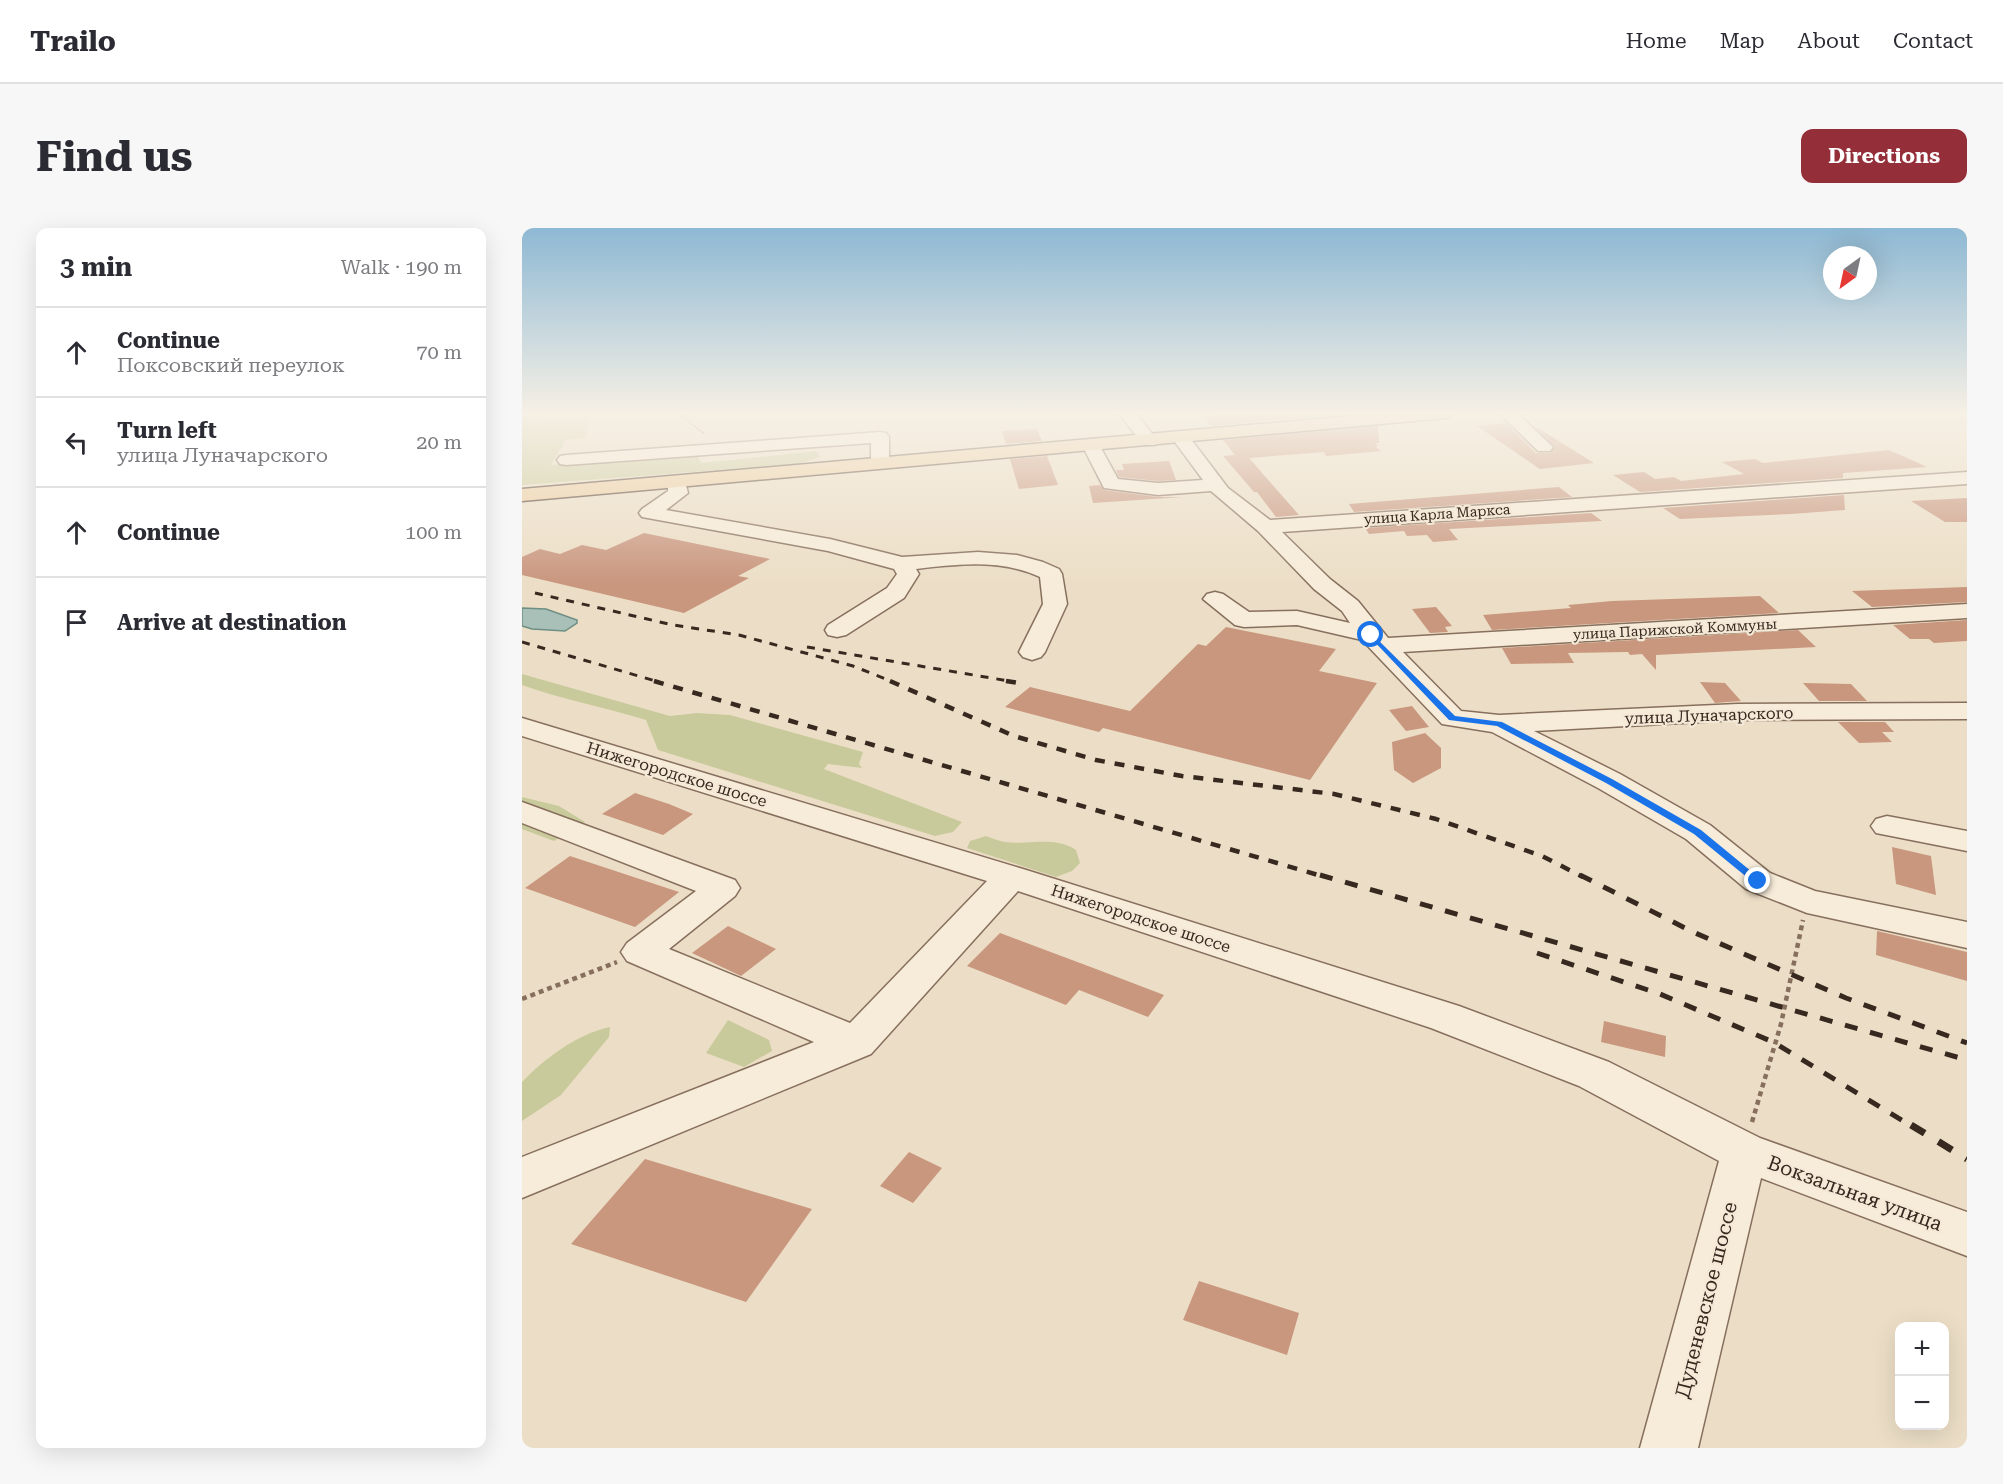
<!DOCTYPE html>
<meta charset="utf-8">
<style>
:root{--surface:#fff;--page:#f7f7f7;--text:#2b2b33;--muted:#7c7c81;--line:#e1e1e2;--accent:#942f39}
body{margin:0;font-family:"Roboto Serif",serif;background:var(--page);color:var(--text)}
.controls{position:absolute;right:18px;bottom:18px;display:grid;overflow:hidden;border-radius:12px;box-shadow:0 6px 24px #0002}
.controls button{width:54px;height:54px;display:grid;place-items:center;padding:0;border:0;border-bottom:2px solid var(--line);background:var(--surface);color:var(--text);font:30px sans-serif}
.compass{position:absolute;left:1301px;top:18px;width:54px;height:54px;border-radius:50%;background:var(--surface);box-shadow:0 6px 24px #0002;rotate:213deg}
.stop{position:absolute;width:18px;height:18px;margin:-14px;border:4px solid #1a73e8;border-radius:50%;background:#fff}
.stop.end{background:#1a73e8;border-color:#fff;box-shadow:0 2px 6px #0008}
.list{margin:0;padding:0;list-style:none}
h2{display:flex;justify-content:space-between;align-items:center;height:78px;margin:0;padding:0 24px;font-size:26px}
h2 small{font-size:20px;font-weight:400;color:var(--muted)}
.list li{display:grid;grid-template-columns:39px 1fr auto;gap:18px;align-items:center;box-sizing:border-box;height:90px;padding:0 24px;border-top:2px solid var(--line)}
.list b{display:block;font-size:22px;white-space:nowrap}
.list p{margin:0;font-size:20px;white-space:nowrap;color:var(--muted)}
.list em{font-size:20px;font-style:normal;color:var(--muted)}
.icon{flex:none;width:33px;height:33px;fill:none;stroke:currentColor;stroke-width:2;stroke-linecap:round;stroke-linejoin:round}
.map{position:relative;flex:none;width:1445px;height:1220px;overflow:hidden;border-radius:12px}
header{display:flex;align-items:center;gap:36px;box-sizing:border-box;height:84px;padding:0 30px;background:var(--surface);border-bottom:2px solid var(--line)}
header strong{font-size:28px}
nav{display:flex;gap:33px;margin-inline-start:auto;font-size:21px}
.intro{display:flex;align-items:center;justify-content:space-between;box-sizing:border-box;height:144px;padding:0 36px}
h1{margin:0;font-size:42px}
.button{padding:15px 27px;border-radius:12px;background:var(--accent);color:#fff;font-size:21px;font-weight:700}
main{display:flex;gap:36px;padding:0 36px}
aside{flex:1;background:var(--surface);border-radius:12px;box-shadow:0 6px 24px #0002}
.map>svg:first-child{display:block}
.green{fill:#c9ca9b}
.water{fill:#a8c0b7;stroke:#6e8e84;stroke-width:1.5}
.building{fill:#c9967e}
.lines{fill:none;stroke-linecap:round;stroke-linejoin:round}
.minor-casing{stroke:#876f5d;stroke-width:3}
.major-casing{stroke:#553e31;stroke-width:3}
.path-far1{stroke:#876f5d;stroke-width:2;stroke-dasharray:2 1.5;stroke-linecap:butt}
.path{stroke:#876f5d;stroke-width:4.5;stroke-dasharray:5 4;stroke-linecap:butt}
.minor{fill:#f7ecd9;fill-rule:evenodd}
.major{fill:#eecea0;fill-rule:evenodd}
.rail-far3{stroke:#382920;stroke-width:3;stroke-dasharray:8 8;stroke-linecap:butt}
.rail-far2{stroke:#382920;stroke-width:4.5;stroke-dasharray:10 10;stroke-linecap:butt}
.rail-far1{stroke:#382920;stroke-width:5;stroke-dasharray:13 13;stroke-linecap:butt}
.rail{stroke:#382920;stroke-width:7;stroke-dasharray:16 16;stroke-linecap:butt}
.route{fill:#1a73e8}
.labels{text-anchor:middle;stroke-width:4.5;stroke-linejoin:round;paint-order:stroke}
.far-street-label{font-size:14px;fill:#382920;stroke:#f4e9d6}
.street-label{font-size:16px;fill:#382920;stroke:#f4e9d6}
.near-street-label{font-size:20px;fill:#382920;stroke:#f4e9d6}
</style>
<header>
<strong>Trailo</strong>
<nav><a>Home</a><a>Map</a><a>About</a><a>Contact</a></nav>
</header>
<div class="intro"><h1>Find us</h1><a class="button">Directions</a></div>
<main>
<aside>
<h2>3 min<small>Walk · 190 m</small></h2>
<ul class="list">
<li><svg class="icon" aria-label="ahead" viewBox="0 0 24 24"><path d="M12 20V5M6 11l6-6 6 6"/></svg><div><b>Continue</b><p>Поксовский переулок</p></div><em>70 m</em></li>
<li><svg class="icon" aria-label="left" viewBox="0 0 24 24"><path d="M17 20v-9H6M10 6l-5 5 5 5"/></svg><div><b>Turn left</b><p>улица Луначарского</p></div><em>20 m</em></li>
<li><svg class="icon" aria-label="ahead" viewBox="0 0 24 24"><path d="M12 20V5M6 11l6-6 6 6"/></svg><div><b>Continue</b></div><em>100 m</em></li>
<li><svg class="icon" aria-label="arrive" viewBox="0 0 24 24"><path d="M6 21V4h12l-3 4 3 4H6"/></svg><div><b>Arrive at destination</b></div></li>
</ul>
</aside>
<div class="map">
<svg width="1445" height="1220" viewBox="0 0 1445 1220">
<rect width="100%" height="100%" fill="#ecdec6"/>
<g class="green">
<polygon points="0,188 40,192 68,190 63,210 44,212 29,237 175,227 179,235 294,223 298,229 276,236 0,257"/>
<path d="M0 446 148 488 175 485 208 487 341 524 337 536 340 540 306 536 302 541 440 594 431 604 413 608 136 522 124 492C83 479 41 472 0 457Z"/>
<polygon points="0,569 37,578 63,594 32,613 0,601"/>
<path d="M464 608C470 610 477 613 483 614 508 617 532 608 554 622L558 635 550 643 534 649 445 620 448 613Z"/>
<polygon points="206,792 247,812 250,823 222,839 184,825"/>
<path d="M88 799 87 809 39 867 0 893V854C23 830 55 806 88 799Z"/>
</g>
<polygon class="water" points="0,380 24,381 55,392 55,395 43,403 10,401 0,398"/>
<g class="building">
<polygon points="721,185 834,185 689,198 682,189"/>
<polygon points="984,195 1014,225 1028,225 1033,219 1011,197 1072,235 1018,241 955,198"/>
<polygon points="856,198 857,215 853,215 857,218 853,218 859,223 804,228 802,224 727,230 777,287 754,289 735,264 732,264 701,228 713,227 701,212"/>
<polygon points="515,201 520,213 484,216 480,203"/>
<polygon points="1367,222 1405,239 1321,245 1321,250 1118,264 1091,247 1122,244 1133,251 1152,249 1159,253 1222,246 1200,234 1233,231 1241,235"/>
<polygon points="525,228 536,257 497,261 488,231"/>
<polygon points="647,233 654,252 636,253 597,249 594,242 602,242 600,236"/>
<polygon points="578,257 582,262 636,269 661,269 571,275 567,258"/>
<polygon points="1037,259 1050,269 832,284 827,276"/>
<polygon points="1322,267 1323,282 1269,286 1158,291 1141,280"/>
<polygon points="1445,270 1445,294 1423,294 1389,273"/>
<polygon points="1069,285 1080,293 927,301 936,312 911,314 905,307 885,308 882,303 847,306 843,300"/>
<polygon points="122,305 248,331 216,348 227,350 162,385 0,347 0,329 18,321 38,326 60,317 84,322"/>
<polygon points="1445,359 1445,374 1350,379 1330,363"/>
<polygon points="1238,368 1257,385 970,402 961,387 1049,380 1046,377 1090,373"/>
<polygon points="914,379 930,398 923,399 926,404 908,405 890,381"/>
<polygon points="1445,392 1445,413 1412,415 1407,411 1388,411 1371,397"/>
<polygon points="704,399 814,421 797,443 855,455 788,552 581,500 577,504 483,479 508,459 608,483 676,416 684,418"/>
<polygon points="1276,402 1294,419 1134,427 1134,442 1120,426 1108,427 1106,424 1046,425 1052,435 989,436 980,420"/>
<polygon points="1178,454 1203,455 1219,473 1193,475"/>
<polygon points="1281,455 1329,456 1345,473 1297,473"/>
<polygon points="890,478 907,499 884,503 867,482"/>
<polygon points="1316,494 1363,494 1372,504 1360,504 1370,514 1337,515"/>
<polygon points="903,505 919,520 919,540 891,555 872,542 870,514"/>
<polygon points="113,565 147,576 171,586 141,607 80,586"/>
<polygon points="1370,619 1409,628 1414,667 1374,656"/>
<polygon points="48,628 157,664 113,699 3,660"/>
<polygon points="206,698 254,721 219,748 170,725"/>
<polygon points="1355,703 1445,724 1445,753 1354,727"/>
<polygon points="478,705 574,741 642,767 626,789 557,762 544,777 445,738"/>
<polygon points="1082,793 1144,808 1143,829 1079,814"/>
<polygon points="387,924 420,940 391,975 358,958"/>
<polygon points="123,931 290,981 224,1074 49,1016"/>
<polygon points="677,1053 777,1085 765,1127 661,1092"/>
</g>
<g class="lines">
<defs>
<g id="minor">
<polygon points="597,185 614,185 636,213 633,217 621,217"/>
<polygon points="977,185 995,185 1031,219 1028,223 1016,223"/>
<polygon points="358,204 364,205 367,209 367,236 364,240 352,240 349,236 349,215 44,237 38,236 35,232 38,228 44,227"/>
<polygon points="659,205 665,206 706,260 748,292 1445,244 1445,256 760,304 808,351 836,373 866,410 1445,376 1445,390 881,424 939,483 977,487 1216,476 1445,475 1445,491 1216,492 1012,503 1098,546 1188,597 1248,645 1293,663 1445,694 1445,720 1285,685 1224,661 1164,611 1076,560 970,504 920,496 840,412 775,397 722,399 713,397 681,371 685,366 693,364 701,366 727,384 775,383 828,395 820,383 792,361 736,303 689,263 636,267 582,260 560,217 563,213 575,213 596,251 636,255 681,252 650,210 653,206"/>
<path d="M155 248 162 250 166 265 144 282 308 311 380 329 456 324 495 327 521 334 537 341 540 346 545 376 523 424 519 429 510 432 501 429 497 424 521 376 518 349C480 331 435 336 394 341L397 346 382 370 324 407 315 409 306 407 303 402 306 397 365 360 375 346 372 341 306 323 120 289 117 285 120 281 146 263V254L148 250Z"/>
<polygon points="0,490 501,641 937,778 1087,834 1238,910 1445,984 1445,1028 1239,950 1176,1220 1118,1220 1197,933 1057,858 909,800 496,663 349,826 0,970 0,929 292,814 105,733 99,724 105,715 174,663 0,595 0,574 213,652 218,660 213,668 147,721 328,795 465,653 0,508"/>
<polygon points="1365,588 1445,603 1445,623 1354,605 1349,598 1354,591"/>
</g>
<polygon id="major" points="865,185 933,185 925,190 0,273 0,261"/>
</defs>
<use href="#minor" class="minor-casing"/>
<use href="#major" class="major-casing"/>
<polyline class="path-far1" points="155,185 183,206"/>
<g class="path">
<polyline points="0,771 95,734"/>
<polyline points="1230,894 1259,796 1281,692"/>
</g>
<use href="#minor" class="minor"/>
<use href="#major" class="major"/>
<g class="rail-far3">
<polyline points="13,365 151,397 217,407 331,438 371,454"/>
<polyline points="0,414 137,454"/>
<polyline points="285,419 493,454"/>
</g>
<g class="rail-far2">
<polyline points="132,453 803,649"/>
<polyline points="368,453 492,508 574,532 660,548 812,566 914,591 1020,628 1061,649"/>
<polyline points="484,453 503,456"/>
</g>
<g class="rail-far1">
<polyline points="798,647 1445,832"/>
<polyline points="1058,647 1171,704 1324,770 1445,815"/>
<polyline points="1015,725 1138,766 1251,814 1391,899"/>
</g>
<polyline class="rail" points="1389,897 1445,931"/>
</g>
<linearGradient id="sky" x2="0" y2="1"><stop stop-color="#8eb9d4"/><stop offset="0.52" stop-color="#f6f0e5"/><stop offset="1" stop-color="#f6f0e5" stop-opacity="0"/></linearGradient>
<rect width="1445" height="356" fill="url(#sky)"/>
<polygon class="route" points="849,405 933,488 980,494 1090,551 1179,602 1241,653 1239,655 1232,655 1172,606 1084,555 975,498 927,492 847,408"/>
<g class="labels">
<g class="far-street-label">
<text transform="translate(915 286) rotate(-4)" y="5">улица Карла Маркса</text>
<text transform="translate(1153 401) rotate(-3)" y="5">улица Парижской Коммуны</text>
</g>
<g class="street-label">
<text transform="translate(1187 487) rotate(-2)" y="6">улица Луначарского</text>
<text transform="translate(155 546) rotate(17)" y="6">Нижегородское шоссе</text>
<text transform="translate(619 690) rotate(18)" y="6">Нижегородское шоссе</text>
</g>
<g class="near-street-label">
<text transform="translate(1333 965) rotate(20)" y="7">Вокзальная улица</text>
<text transform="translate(1184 1072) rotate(-76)" y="7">Дуденевское шоссе</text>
</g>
</g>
</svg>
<div class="controls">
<button>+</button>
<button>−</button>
</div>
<svg class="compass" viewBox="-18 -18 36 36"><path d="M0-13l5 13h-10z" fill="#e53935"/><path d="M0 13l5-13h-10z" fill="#7c7c81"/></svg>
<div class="stop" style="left:849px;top:407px"></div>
<div class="stop end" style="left:1236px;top:653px"></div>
</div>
</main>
